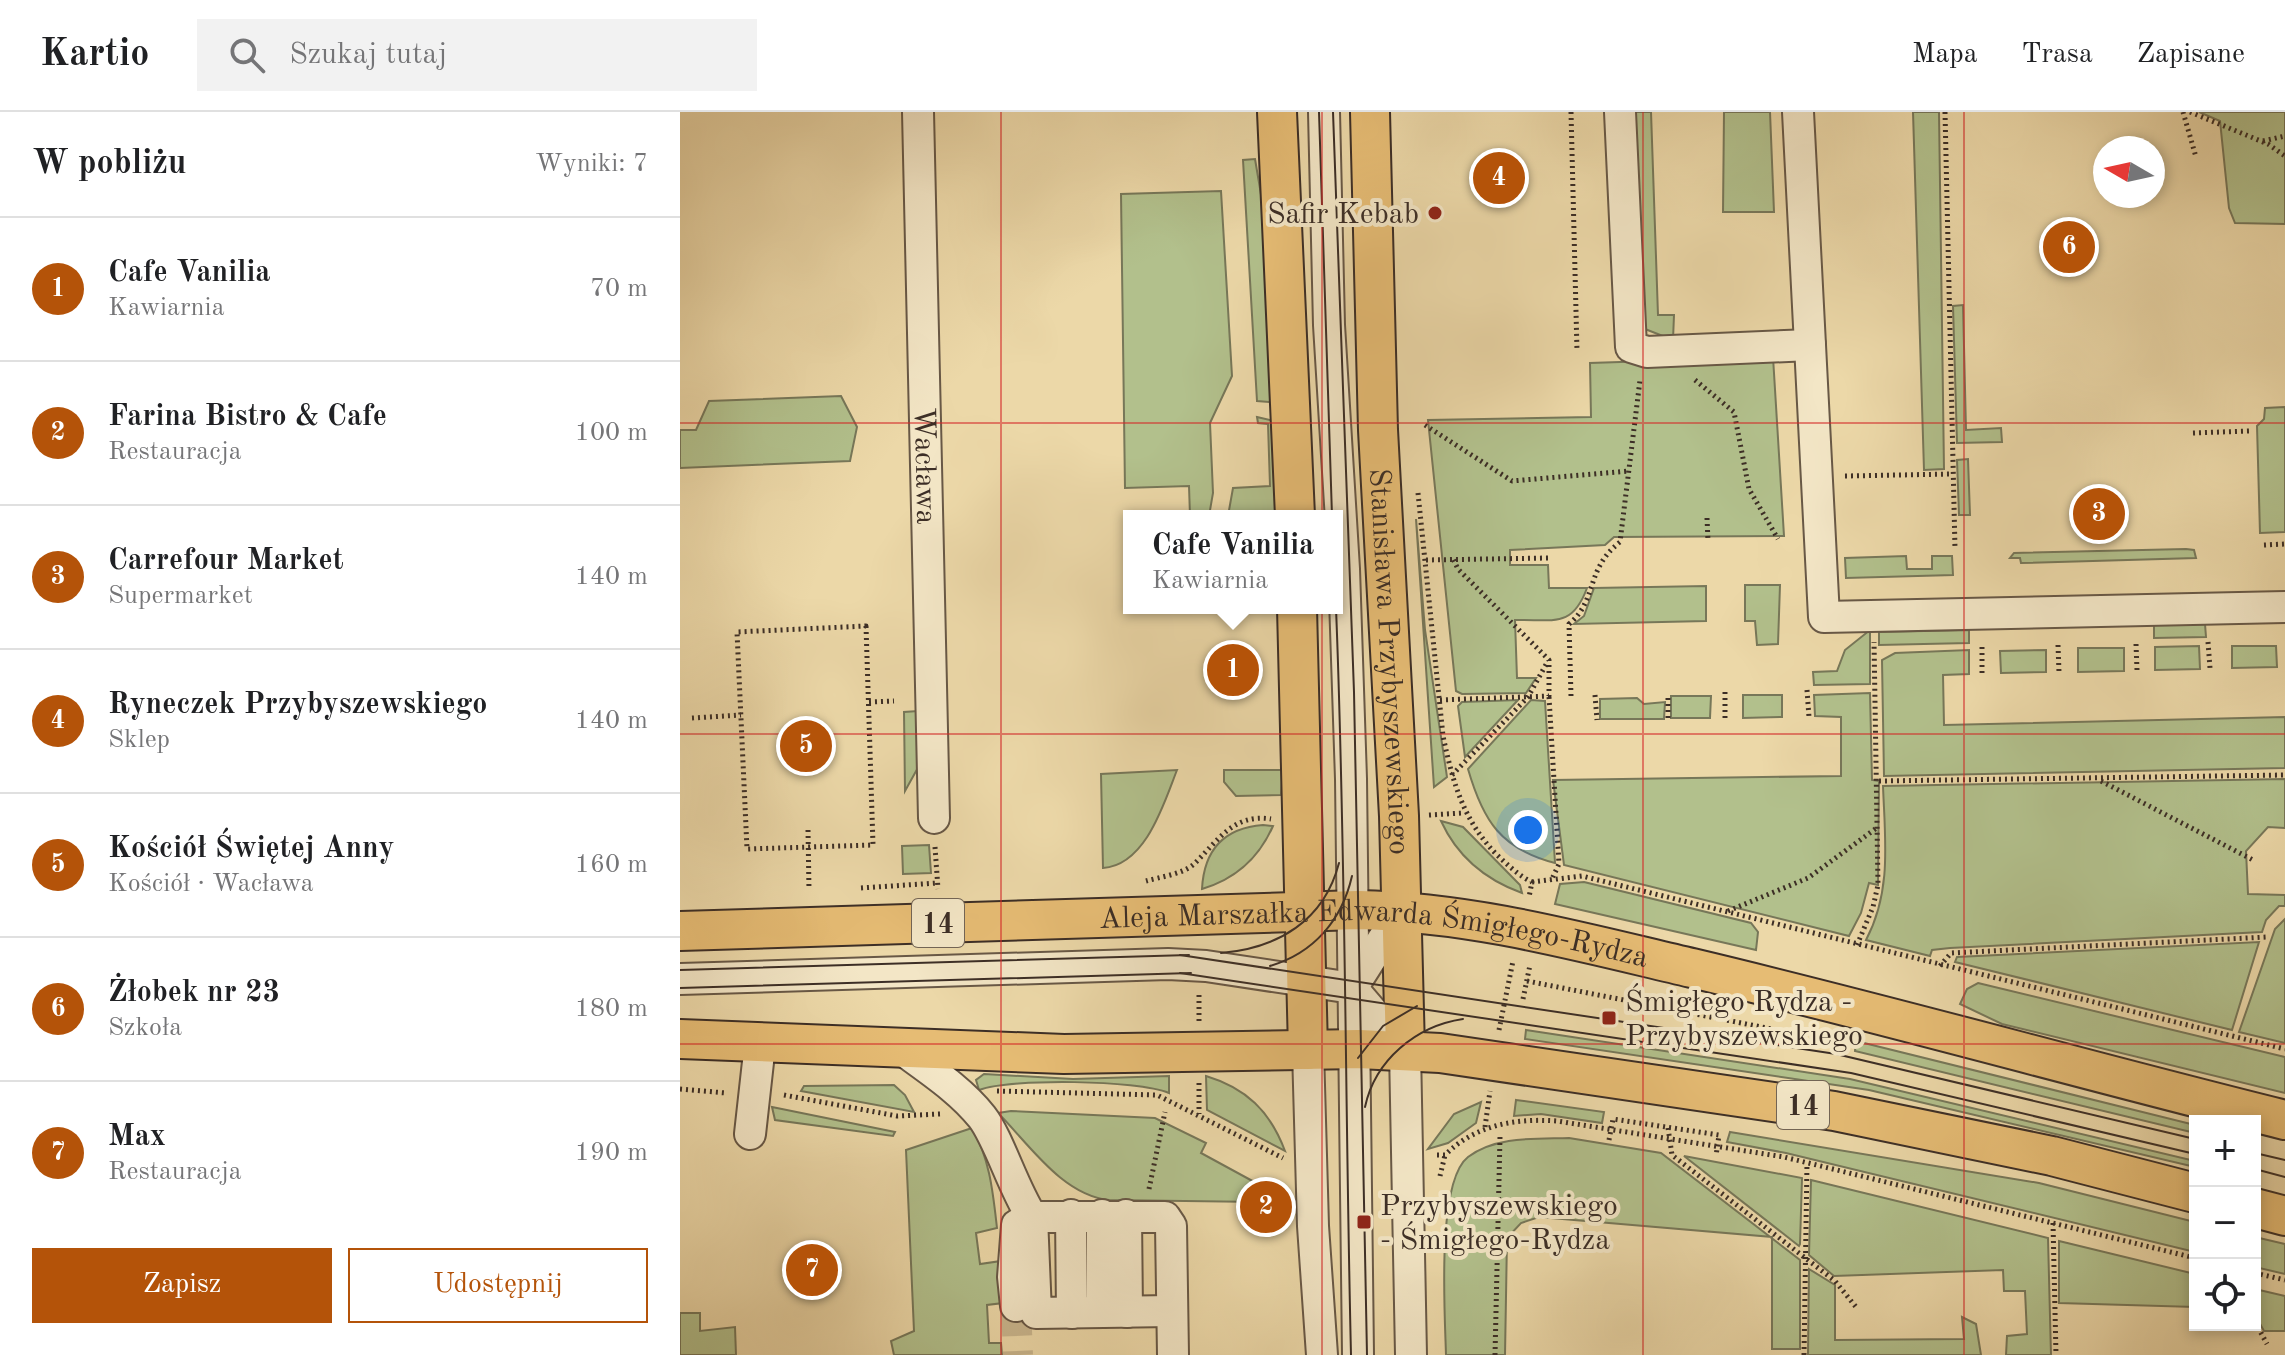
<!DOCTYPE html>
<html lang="pl">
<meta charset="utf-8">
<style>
:root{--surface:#fff;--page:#f2f2f2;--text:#202124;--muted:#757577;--line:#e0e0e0;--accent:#b45309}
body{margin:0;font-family:"Old Standard TT",serif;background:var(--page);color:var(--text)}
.controls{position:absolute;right:24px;bottom:24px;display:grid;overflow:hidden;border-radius:0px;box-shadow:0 4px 12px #0003}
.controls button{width:72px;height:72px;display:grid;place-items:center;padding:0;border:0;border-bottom:2px solid var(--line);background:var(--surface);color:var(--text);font:40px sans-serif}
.compass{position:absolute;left:1413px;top:24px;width:72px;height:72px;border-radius:50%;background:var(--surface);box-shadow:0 4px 12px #0003;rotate:279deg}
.you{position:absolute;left:848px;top:718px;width:28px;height:28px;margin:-20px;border:6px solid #fff;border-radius:50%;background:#1a73e8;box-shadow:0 0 0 12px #1a73e833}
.badge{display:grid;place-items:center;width:52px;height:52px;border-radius:50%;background:var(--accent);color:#fff;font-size:26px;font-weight:700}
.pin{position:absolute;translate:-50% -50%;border:4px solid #fff;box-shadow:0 2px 8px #0006}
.popup{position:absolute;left:443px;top:398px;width:220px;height:104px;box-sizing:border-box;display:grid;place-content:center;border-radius:0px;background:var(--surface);filter:drop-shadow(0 2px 6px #0005);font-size:26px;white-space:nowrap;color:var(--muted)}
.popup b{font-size:30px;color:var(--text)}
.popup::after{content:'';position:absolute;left:50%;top:100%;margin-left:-16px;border:16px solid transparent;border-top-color:var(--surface)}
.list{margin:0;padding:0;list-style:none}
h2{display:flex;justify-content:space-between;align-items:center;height:104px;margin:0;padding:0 32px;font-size:34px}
h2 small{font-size:26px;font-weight:400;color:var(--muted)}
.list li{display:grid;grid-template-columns:52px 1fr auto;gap:24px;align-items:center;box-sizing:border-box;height:144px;padding:0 32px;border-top:2px solid var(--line)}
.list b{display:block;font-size:30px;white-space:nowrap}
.list p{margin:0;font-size:26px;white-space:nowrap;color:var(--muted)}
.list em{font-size:26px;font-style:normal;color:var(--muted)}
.actions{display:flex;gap:16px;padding:24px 32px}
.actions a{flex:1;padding:18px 0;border:2px solid var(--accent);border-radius:0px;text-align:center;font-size:28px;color:var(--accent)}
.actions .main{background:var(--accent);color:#fff}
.icon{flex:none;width:44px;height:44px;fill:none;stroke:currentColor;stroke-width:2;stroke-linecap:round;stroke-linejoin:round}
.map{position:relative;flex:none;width:1605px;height:1243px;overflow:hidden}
header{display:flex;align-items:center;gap:48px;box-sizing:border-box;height:112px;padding:0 40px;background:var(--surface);border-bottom:2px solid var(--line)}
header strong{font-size:38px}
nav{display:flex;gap:44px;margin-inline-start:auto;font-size:28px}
.search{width:560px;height:72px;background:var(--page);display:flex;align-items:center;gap:20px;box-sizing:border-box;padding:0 28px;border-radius:0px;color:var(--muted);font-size:30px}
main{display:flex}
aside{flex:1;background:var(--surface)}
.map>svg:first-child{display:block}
.green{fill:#b2c08c;stroke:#777759;stroke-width:2}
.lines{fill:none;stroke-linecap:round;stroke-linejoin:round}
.minor-tunnel{stroke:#c9b68e;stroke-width:30;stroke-dasharray:30 15;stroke-linecap:butt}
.minor-casing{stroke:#685846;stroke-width:34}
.major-casing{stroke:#3c2e26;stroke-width:42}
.path{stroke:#3c2e26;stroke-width:5;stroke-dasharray:2 4;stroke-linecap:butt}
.minor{stroke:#f3e6c6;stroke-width:30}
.major{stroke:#e6bc74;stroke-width:38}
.tram{stroke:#3c2e26;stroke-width:2}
.grid{fill:none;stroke:#d62828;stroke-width:2;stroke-opacity:0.55}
.poi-dot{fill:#8f2418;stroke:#f3e6c6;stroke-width:3}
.labels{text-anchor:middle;stroke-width:8;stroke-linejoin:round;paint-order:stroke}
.shield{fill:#f3e6c6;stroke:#736556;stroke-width:2}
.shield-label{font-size:28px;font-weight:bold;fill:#3c2e26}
.poi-label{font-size:30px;fill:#3c2e26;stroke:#f3e6c6;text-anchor:start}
.street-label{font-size:30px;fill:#3c2e26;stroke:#f3e6c6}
</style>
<header>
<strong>Kartio</strong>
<div class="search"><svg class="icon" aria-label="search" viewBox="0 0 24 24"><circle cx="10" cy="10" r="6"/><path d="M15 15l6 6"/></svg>Szukaj tutaj</div>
<nav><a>Mapa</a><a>Trasa</a><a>Zapisane</a></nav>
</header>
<main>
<aside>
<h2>W pobliżu<small>Wyniki: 7</small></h2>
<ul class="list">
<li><span class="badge">1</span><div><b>Cafe Vanilia</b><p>Kawiarnia</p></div><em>70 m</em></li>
<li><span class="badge">2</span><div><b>Farina Bistro &amp; Cafe</b><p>Restauracja</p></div><em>100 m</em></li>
<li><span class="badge">3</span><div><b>Carrefour Market</b><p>Supermarket</p></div><em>140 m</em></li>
<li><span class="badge">4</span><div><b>Ryneczek Przybyszewskiego</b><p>Sklep</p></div><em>140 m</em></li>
<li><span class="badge">5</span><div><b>Kościół Świętej Anny</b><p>Kościół · Wacława</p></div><em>160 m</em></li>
<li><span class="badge">6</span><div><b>Żłobek nr 23</b><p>Szkoła</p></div><em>180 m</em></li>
<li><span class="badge">7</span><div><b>Max</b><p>Restauracja</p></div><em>190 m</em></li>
</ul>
<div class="actions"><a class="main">Zapisz</a><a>Udostępnij</a></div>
</aside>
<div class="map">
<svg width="1605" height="1243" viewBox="0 0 1605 1243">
<rect width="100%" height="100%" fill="#ecd8a8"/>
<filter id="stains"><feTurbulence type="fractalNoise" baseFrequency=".0025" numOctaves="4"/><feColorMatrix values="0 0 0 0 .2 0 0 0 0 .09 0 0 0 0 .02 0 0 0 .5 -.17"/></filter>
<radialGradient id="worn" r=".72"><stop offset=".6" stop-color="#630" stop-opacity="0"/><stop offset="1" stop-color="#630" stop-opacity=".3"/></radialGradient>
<g class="green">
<polygon points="953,0 971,0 978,203 994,203 993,228 965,217"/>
<polygon points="1044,0 1090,0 1094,100 1043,100"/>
<polygon points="1233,0 1259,0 1264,357 1244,358"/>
<polygon points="1519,0 1605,0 1605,112 1555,111 1549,96 1540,9"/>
<polygon points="575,47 585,106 593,285 589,290 577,289 563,48"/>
<polygon points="541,79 552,264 530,311 533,381 529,404 510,404 509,374 445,376 441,82"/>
<polygon points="1283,193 1286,318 1321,316 1322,330 1277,331 1273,194"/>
<path d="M1093 245 1104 424 934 425 925 433 830 438V453H868L869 476H907C892 517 873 507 835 508L837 566H856L846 581 782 582 776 579 748 308 911 305 910 251Z"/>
<polygon points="161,284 177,315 170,349 0,356 0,318 16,318 29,289"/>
<polygon points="1605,295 1605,420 1580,421 1577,314 1584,307 1585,296"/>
<polygon points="577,305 594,309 597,404 548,404 553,376 590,374 588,312 578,311"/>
<polygon points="1288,347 1290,403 1279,403 1277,348"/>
<polygon points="736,407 745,518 767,665 754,675"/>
<polygon points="1506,437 1514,438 1516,446 1341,451 1340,446 1330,446 1334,441"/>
<polygon points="1226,444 1227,457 1252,457 1252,444 1272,444 1273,463 1166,466 1165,446"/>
<polygon points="1065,473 1100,473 1098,532 1077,533 1075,509 1065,509"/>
<polygon points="1026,474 1026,509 894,512 904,504 914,476"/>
<polygon points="1525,512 1526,525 1474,526 1474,513"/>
<polygon points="1190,518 1190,572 1134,573 1133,560 1157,559 1165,538"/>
<polygon points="1289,518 1289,531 1199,533 1199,520"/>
<polygon points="1519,534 1520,557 1475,558 1475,535"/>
<polygon points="1552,534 1596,534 1597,555 1552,556"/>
<polygon points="1398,536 1444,536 1444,559 1398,560"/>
<polygon points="1289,538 1289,562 1263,563 1264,613 1605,605 1605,656 1204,664 1202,548 1215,541"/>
<polygon points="1366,538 1366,560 1321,561 1320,539"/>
<polygon points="1190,581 1192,668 1199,669 1198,773 1189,771 1181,801 1169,824 884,753 873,668 1161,664 1161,605 1135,604 1134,583"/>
<polygon points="1063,583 1102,583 1102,605 1063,606"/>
<polygon points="991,584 1031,584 1030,606 991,606"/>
<polygon points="957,586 964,592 985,590 984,607 920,607 920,587"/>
<polygon points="838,588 785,645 778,594 782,590"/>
<path d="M851 588 865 589 875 751C821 737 803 709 788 657Z"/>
<polygon points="238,599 240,652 225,679 224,600"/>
<path d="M497 658C484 691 466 753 423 756L421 662Z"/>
<polygon points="544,658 603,658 601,683 556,684 544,670"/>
<path d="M1605 667V716L1588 715 1566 739 1568 782 1605 783V794H1599L1586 808 1582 820 1270 836 1252 838 1250 844 1186 828C1212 779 1205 728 1203 674Z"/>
<path d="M761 709 783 715 840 773 842 781C806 768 777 744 761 709Z"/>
<path d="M583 713 593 714C579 746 556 767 522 777 524 738 544 716 583 713Z"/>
<polygon points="249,733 251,761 223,762 222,734"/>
<polygon points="904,770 1071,811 1078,820 1076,838 875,792 880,772"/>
<polygon points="1605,807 1605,931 1559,920 1595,817"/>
<polygon points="1579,830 1552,918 1275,850 1277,845"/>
<polygon points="1298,871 1605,945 1605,981 1322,912 1280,892 1287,877"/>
<polygon points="846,918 1170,967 1515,1049 1515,1055 1189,978 845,927"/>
<polygon points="1176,929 1515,1013 1515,1021 1175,939"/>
<path d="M304 962 393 967 489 964V981C456 968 333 966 299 978L296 968Z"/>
<path d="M526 964C566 976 590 999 605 1039L527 998Z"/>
<polygon points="214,973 225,983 234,1000 121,979 124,974"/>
<polygon points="836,988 924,1000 922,1011 861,1002 834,1004"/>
<polygon points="801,990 796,1011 768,1031 748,1037 774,1002"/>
<polygon points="92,995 215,1020 213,1024 95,1008"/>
<path d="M331 999 475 1006 526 1031 521 1041 578 1072 580 1090 429 1088C382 1083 349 1032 318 1001Z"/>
<path d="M292 1016C310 1047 313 1081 317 1116L296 1121 300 1152 321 1149 323 1191 307 1193 309 1231H321L322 1243H214L211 1229 234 1219 226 1038Z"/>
<polygon points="1050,1020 1359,1071 1515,1110 1515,1140 1106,1041 1047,1030"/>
<path d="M889 1026 981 1041 1120 1148V1237H1092V1125L859 1105 841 1111 827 1126 825 1243H766C765 1203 756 1070 788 1045 816 1024 855 1027 889 1026Z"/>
<polygon points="1004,1044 1122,1066 1120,1132 1119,1134"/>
<polygon points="1131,1068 1368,1126 1371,1243 1326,1243 1327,1224 1347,1222 1345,1179 1324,1179 1323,1158 1154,1164 1129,1143"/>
<polygon points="1575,1125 1605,1132 1605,1162 1575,1155"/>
<polygon points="1379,1129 1515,1162 1515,1195 1379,1191"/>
<polygon points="1129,1157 1155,1173 1155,1228 1284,1227 1282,1205 1296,1212 1301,1243 1128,1243"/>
<polygon points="1575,1177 1605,1184 1605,1219 1584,1219 1575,1203"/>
<polygon points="0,1201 20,1201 20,1219 55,1215 56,1243 0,1243"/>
</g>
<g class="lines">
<polyline class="minor-tunnel" points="336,1194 338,1243"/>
<defs>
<g id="minor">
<path id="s1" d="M238 0 254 706"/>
<polyline points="644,0 649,213 664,457 671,667 678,1243"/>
<polyline points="940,0 951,235 967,240 1130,233"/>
<polyline points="1118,0 1144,505 1605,495"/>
<polyline points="0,867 488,852 526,854 672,876 725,938 731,1243"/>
<polyline points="672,876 721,799"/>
<path d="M216 933C245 955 279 976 302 1005 319 1027 333 1076 352 1105H485L491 1114 493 1243"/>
<polyline points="628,938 633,1114 642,1243"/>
<polyline points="70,1022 80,932"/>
<polyline points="391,1103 392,1201"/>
<polyline points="422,1103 422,1200"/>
<polyline points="446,1103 447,1200"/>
<polyline points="336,1194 333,1165 337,1113 352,1105 356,1201 491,1199"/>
</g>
<g id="major">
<polyline points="597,0 615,404"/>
<path id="s2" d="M690 0 698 318 719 704 725 938"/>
<polyline points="617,496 628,938"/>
<path id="s3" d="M0 819 678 798C793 800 901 830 1012 856 1210 903 1407 959 1605 1008"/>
<polyline points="0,927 384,942 679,937 760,941 1154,999 1372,1044 1515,1081"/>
<polyline points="1575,1096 1605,1104"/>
</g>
</defs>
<use href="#minor" class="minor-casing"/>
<use href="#major" class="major-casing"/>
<g class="path">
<polyline points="891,0 897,239"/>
<polyline points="1265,0 1275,437"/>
<polyline points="1503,0 1516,45"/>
<polyline points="1510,0 1588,32 1605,44"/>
<polyline points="1583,29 1605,24"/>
<polyline points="1015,268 1054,300 1069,377 1098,427"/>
<polyline points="745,313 832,369 949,359"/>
<polyline points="1513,321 1569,319"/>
<polyline points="1165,364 1272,362"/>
<path d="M738 381 763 624C773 671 783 708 817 743 828 753 839 764 852 770L849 785"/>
<polyline points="1027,406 1028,429"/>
<polyline points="1584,433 1605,432"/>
<polyline points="746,448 869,446"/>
<polygon points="186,514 193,733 67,737 57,520"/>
<polyline points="1528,530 1530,556"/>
<polyline points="1456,532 1457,558"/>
<polyline points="1378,533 1379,560"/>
<polyline points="1302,535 1302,562"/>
<polyline points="1127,578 1129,605"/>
<polyline points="1045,580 1045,606"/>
<polyline points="915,583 917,608"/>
<path d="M891 584 889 512C918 488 905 457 940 430L960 268"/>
<polyline points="869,585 879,752 871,769"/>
<polyline points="760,588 869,584 869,548 778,457 773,447"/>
<polyline points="189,590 214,589"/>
<polyline points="12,606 61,603"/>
<polyline points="988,606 988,582"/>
<polyline points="772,663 848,585 868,549"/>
<polyline points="1199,669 1605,663"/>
<polyline points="1421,669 1575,749"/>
<polyline points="749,703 783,701"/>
<polyline points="128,718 129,778"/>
<polyline points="255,735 258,777"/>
<path d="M466 769C480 765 503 762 514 752 538 729 553 701 591 707"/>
<polyline points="852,770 902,764 1605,937"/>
<polyline points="181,776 257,771"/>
<polyline points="1048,799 1128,766 1198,715"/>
<polyline points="1177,833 1193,795 1198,773 1194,530"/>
<polyline points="1260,854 1271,841 1587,825"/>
<polyline points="847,869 1153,929"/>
<polyline points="843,887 850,853"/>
<polyline points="519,909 519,883"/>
<polyline points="819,918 833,849"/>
<polyline points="519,971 519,1002"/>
<polyline points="0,977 46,981"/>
<polyline points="317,979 477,983 603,1046"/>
<polyline points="104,983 217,1004 260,1002"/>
<polyline points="805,1015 810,979"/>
<polyline points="988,1016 992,1043 1155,1169 1176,1195"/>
<polyline points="929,1028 933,1007 1039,1023 1036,1044"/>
<path d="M757 1043H765C795 1013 835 1006 877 1009L1104 1045 1515 1146"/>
<polyline points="760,1064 765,1043"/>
<polyline points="469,1077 485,1000"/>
<polyline points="1373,1111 1376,1243"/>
<polyline points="1575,1161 1605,1168"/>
<polyline points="1575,1210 1587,1232"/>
<polyline points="815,1243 820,1025"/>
<polyline points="1124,1243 1127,1051"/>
</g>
<use href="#minor" class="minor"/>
<use href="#major" class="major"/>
<g class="tram">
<polyline points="639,0 652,404"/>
<polyline points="653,0 674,580 687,1243"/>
<path d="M656 496C666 745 665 994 671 1243"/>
<path d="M541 841C598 836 644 809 659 751"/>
<polyline points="500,843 1156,942 1515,1027"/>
<path d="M590 854C634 841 662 808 672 764"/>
<polyline points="0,858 509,843"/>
<polyline points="500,861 1171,961 1515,1042"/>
<polyline points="0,876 511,861"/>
<polyline points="678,946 703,914 737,894"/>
<path d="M685 995C695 948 736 914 783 907"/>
<polyline points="1575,1041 1605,1048"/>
<polyline points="1575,1057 1605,1065"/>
</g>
</g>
<path class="grid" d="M321 0V1243M642 0V1243M963 0V1243M1284 0V1243M0 311H1605M0 622H1605M0 932H1605"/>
<g class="poi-dot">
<circle cx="755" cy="101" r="8"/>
<rect x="921" y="898" width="16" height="16" rx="4"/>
<rect x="676" y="1102" width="16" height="16" rx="4"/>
</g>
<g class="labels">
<g class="shield">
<rect x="232" y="787" width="52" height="48" rx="6"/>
<rect x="1097" y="969" width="52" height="48" rx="6"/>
</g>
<g class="shield-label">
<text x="258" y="821">14</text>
<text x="1123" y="1003">14</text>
</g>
<g class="poi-label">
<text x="739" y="111" text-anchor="end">Safir Kebab</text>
<text x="945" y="899">Śmigłego Rydza -<tspan x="945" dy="34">Przybyszewskiego</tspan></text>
<text x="700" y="1103">Przybyszewskiego<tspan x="700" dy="34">- Śmigłego-Rydza</tspan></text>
</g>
<g class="street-label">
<text dy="10" stroke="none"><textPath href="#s1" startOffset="354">Wacława</textPath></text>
<text dy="10" stroke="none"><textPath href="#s2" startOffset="550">Stanisława Przybyszewskiego</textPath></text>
<text dy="10" stroke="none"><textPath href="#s3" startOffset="696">Aleja Marszałka Edwarda Śmigłego-Rydza</textPath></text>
</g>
</g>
<rect width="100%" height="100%" filter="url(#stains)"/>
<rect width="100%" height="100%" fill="url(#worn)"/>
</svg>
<div class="controls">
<button>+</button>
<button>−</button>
<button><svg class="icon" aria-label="locate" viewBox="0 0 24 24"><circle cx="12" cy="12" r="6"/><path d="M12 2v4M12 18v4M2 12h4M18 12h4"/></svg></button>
</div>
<svg class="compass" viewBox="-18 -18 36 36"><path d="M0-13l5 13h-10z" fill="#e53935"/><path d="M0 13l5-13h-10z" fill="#757577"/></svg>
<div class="you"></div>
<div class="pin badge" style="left:553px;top:558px">1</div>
<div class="popup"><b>Cafe Vanilia</b>Kawiarnia</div>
<div class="pin badge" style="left:586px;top:1095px">2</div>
<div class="pin badge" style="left:1419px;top:402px">3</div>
<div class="pin badge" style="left:819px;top:66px">4</div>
<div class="pin badge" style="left:126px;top:634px">5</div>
<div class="pin badge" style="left:1389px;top:135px">6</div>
<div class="pin badge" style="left:132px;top:1158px">7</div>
</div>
</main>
